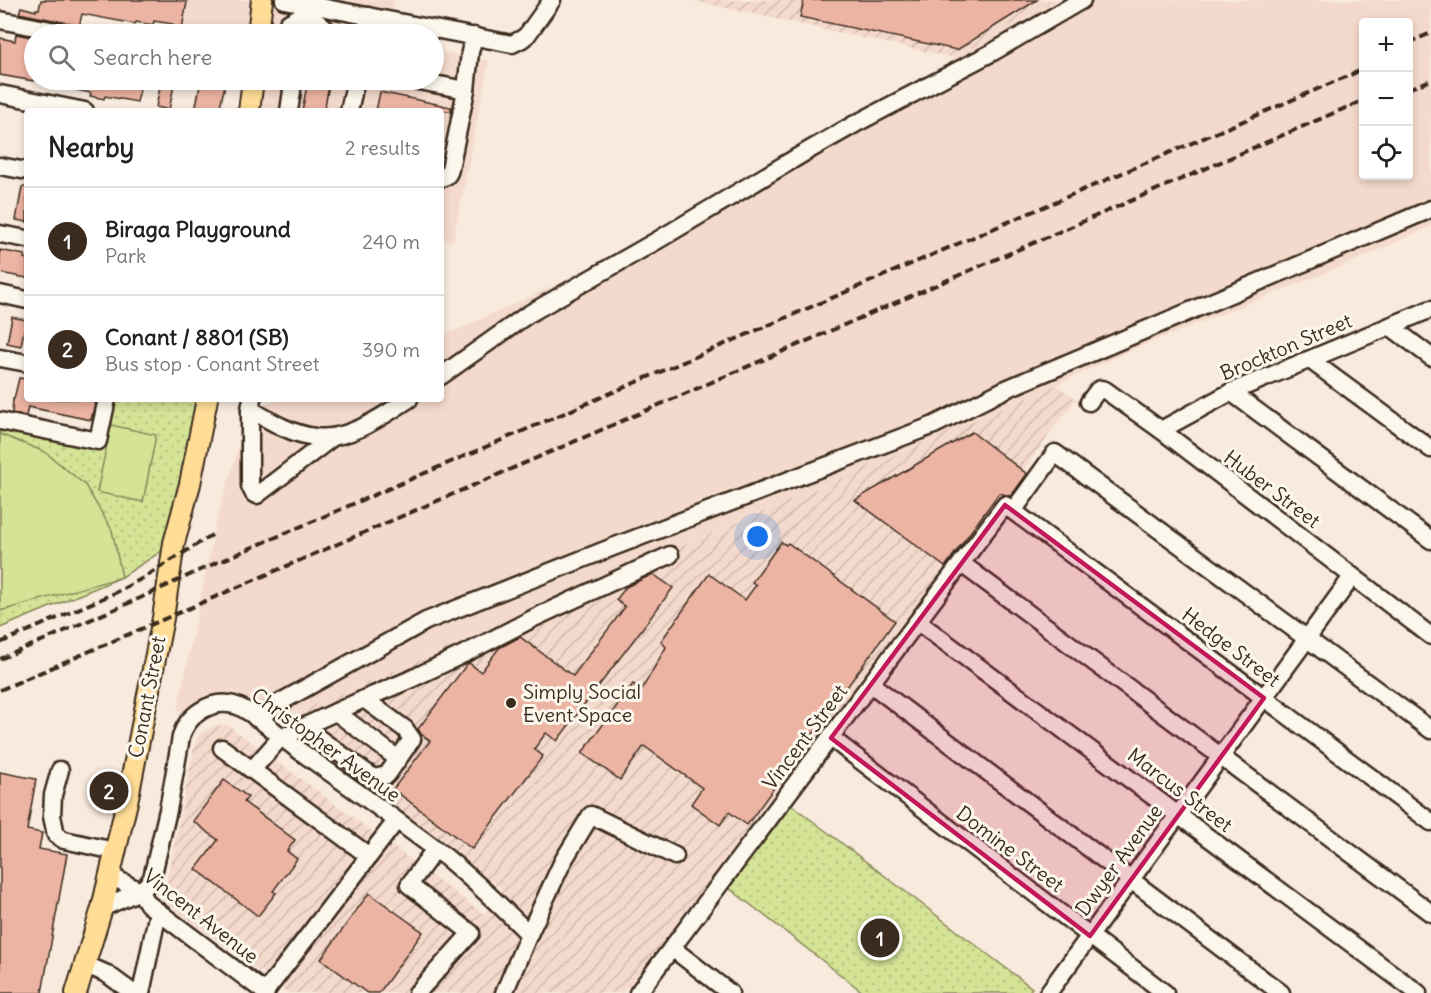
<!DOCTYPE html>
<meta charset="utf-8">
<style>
:root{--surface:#fff;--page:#f2f2f2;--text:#222;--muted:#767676;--line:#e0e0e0;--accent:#3b2a1e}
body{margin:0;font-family:Delius,sans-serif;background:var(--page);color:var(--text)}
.controls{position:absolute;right:18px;top:18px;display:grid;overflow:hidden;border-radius:6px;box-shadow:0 3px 9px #0003}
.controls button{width:54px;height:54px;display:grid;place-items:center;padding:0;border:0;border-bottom:2px solid var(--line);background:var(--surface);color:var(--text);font:30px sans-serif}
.you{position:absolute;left:758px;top:537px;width:21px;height:21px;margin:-15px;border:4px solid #fff;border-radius:50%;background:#1a73e8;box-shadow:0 0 0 9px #1a73e833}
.badge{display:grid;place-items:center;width:39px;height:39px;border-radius:50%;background:var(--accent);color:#fff;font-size:20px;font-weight:700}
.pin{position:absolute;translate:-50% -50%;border:3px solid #fff;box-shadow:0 2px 6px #0006}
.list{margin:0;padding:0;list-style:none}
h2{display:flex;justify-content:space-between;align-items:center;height:78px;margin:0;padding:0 24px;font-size:26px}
h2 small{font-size:20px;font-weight:400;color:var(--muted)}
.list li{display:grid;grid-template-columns:39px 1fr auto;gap:18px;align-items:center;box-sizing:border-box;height:108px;padding:0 24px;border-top:2px solid var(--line)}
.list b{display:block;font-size:22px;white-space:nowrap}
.list p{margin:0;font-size:20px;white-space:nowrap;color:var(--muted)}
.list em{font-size:20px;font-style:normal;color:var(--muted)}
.icon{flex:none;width:33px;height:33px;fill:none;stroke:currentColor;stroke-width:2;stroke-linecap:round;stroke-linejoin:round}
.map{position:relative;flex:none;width:1431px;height:993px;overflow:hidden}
.search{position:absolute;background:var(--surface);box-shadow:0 3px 9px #0003;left:24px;top:24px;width:420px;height:66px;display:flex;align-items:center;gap:15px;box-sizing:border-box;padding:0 21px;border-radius:33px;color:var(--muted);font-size:22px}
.panel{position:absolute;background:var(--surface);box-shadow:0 3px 9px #0003;left:24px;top:108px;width:420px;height:294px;border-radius:6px}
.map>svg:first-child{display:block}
.built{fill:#f4dacc;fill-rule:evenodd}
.industrial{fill:url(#industrial-furrows)}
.park{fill:url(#park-dots);stroke:#88865a;stroke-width:1.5}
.pitch{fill:#d4e396;stroke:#88865a;stroke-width:1.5}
.building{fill:#ecb4a3;stroke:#3b2a1e;stroke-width:1.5}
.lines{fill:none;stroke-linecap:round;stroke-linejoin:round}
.minor-tunnel{stroke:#d2c4b7;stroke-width:16;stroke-dasharray:16 8;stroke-linecap:butt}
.minor-casing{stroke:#3b2a1e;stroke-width:21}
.major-casing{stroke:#3b2a1e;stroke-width:24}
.minor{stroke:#fbf7ec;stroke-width:16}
.major{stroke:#ffdd96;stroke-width:20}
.rail{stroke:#3b2a1e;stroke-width:4;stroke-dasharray:9 4.5;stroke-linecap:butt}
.marked{fill:#c2185b;fill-opacity:0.2;stroke:#c2185b;stroke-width:4.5;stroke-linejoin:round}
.poi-dot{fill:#3b2a1e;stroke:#fbf7ec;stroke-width:2}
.labels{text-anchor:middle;stroke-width:6;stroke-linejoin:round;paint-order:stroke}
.street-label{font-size:20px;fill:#3b2a1e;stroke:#fbf7ec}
.poi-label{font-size:20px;fill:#3b2a1e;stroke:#fbf7ec;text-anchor:start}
</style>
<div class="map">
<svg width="1431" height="993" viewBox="0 0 1431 993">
<defs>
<pattern id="industrial-furrows" width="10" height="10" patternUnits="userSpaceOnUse" patternTransform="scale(1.5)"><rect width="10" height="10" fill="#f4dacc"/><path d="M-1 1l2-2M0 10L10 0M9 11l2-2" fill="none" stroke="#d2bbaf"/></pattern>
<pattern id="park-dots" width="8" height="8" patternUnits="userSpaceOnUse" patternTransform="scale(1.5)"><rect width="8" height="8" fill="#d4e396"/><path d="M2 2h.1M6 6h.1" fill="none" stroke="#b7c381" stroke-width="1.8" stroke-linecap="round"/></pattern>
</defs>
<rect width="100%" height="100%" fill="#f8eadd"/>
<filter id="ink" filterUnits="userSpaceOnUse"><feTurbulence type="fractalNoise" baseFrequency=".0167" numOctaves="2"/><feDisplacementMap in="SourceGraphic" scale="12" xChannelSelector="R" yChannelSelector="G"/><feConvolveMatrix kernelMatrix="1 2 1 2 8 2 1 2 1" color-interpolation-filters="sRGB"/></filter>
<g filter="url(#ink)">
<g class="built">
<polygon points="180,0 394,0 389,20 345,12 341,30 361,34 172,34"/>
<path d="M1045 0H1431V226L1357 260 1131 350 1056 385 273 723 234 692 177 713 216 522 250 409 278 399H441V337L593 268 919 83 955 58ZM1364 22H1408V176H1364Z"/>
<polygon points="434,50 489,61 453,241 441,238 441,111 249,111 253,80 434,80"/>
</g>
<g class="industrial">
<polygon points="690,0 1052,0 955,58"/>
<polygon points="1056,385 1076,399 734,858 636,993 627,986 622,993 288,993 163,900 195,743 199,735 207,729 217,725 229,726 484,914 502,889 273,723"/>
</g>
<g class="park">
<polygon points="107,399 207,399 174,543 122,577 0,628 0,421 98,441"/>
<polygon points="789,803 1032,988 1028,993 864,993 729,888"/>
</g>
<g class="pitch">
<polygon points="111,425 156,435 143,502 97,492"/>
<polygon points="0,434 45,452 85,485 112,530 122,577 0,611"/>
</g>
<g class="building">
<polygon points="41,0 174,0 187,2 181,34 171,34 173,24 154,21 153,25 136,22 135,24 82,14 79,27 73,24 19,13 21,7 36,11 36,9 39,9"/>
<polygon points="804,0 1037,0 957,50 800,17"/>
<polygon points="304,26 316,34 283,34 283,32 288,33 293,32"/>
<polygon points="16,34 31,37 27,57 34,59 34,81 0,75 0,38 15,41"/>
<polygon points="46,80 136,80 142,81 137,102 105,96 104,99 90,96 91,93 46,84"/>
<polygon points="201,80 223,80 222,84 225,85 219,111 195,111"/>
<polygon points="308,80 330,80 324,111 302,111"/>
<polygon points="161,82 174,85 169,110 156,107"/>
<polygon points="380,92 451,107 451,111 376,111"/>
<polygon points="22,187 27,187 27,222 16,220"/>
<polygon points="0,250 25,255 24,258 27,259 27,278 0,273"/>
<polygon points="12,317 26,320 21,346 7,343"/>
<polygon points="19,378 27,379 27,399 96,399 91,420 28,407 26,416 12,413 13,399 14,399"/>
<polygon points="972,432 1027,474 1011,496 999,493 945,567 855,500"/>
<polygon points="781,542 786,545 788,543 895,621 747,825 729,812 720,825 691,804 702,788 644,746 620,780 582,753 633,684 642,689 666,647 661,641 709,574 745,600 756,585 752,582"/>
<polygon points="653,574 673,588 557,741 546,733 534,749 543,756 472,849 393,789 430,741 421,734 418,729 467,664 469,663 481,672 499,648 520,637 573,676 625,607 616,600 626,587"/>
<polygon points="0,772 36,779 27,830 42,833 39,849 67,854 42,993 0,993"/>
<polygon points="224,780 248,797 244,802 295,840 287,851 297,859 273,891 276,893 258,916 196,869 218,840 193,821"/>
<polygon points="369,893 423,932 379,993 367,993 321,959"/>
</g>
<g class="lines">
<g class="minor-tunnel">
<polyline points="296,34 298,25"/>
<polyline points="310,34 311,27"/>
</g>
<defs>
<g id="minor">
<polyline points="284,0 512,44 522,39 527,35 552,0"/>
<polyline points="0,20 71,34"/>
<polyline points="288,23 306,13 327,30 326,34"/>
<polyline points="366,34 369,16"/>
<path d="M413 80 466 90 450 169C449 174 447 177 441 178"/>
<polyline points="466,90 470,52 474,36"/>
<polyline points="0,94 85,111"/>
<polyline points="289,111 292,91 290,80"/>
<polyline points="349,111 356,80"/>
<polyline points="0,166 27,171"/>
<polyline points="0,234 27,239"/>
<polyline points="0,294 27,300"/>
<polyline points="1390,326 1431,357"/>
<polyline points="0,358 27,363"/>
<polyline points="1310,360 1431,449"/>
<polyline points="441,376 527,315 658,240 804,153 855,124 993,52 1082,0"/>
<polyline points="1231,392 1431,540"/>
<polyline points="252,399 250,409 250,486 254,494 257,495 333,437"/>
<polyline points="1089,402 1098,390 1101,389 1105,390 1161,430 1431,636"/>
<path d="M250 409C270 421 291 434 315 437 347 442 383 416 409 399"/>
<polyline points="0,421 98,441 107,399"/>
<polyline points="1161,430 1231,392 1431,309"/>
<polyline points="1013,511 1055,453 1431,730"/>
<polyline points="962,564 1431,913"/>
<polyline points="918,622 1418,993"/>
<polyline points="871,684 1281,993"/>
<polyline points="364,699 409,680 472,650 534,618 670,555"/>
<polyline points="336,712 398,759"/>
<polyline points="256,718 265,714 277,704 426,621 613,547 934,425 1006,389 1431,209"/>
<polyline points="831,738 1165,993"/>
<polyline points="222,748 369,856"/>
<polyline points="60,770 53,795 52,816 56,835 64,840 115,851"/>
<polyline points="252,770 281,737 292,733 303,727 364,699 405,729 412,739 387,775 374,778 303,727"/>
<polyline points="109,875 140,891 148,904 266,993"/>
<path d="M102 908 140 891 146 886 152 878 168 810 181 737C187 715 211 699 234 705 249 708 282 738 297 749 343 782 389 814 434 848 468 874 499 904 529 934L504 993"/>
<polyline points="529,934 563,861 591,815 675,856"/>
<polyline points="672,948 730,993"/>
<polyline points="84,964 107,974 133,993"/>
<polyline points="265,992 396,821"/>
<polyline points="141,993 158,912"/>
<polyline points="417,993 471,933 409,885 435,849"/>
<polyline points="638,993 1005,505 1431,822"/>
<polyline points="1048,993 1352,577"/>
</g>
<g id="major">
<polyline points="258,34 262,0"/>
<polyline points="249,111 253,80"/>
<polyline points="76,993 102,908 127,802 163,618 174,543 190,484 207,399"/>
</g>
</defs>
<use href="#minor" class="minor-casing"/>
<use href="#major" class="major-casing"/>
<use href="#minor" class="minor"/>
<use href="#major" class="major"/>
<g class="rail">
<polyline points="1408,43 1431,33"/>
<polyline points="1408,89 1431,80"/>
<polyline points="0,643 117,592 143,578 212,535"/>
<polyline points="0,659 138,599 209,566 1364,69"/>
<polyline points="0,690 1364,100"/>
</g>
</g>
</g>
<path class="marked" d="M1005 505 1264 698 1090 936 831 738Z"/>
<circle class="poi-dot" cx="511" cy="703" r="6"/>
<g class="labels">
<g class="street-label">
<text transform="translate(1286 347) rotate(-23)" y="7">Brockton Street</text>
<text transform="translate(1272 489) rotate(37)" y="7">Huber Street</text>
<text transform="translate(1231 647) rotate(37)" y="7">Hedge Street</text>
<text transform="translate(147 697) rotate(-79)" y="7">Conant Street</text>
<text transform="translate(805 737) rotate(-53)" y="7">Vincent Street</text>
<text transform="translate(326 745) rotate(36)" y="7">Christopher Avenue</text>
<text transform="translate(1180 790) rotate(37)" y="7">Marcus Street</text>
<text transform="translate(1010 849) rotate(37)" y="7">Domine Street</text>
<text transform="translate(1119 860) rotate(-54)" y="7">Dwyer Avenue</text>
<text transform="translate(201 916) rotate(38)" y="7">Vincent Avenue</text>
</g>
<g class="poi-label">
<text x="523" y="699">Simply Social<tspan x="523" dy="23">Event Space</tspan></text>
</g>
</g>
</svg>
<div class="controls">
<button>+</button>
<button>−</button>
<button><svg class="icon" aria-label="locate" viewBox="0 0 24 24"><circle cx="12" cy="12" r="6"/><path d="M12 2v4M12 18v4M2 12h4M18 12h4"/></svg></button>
</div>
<div class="you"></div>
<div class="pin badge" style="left:880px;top:938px">1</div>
<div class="pin badge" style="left:109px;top:791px">2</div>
<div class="search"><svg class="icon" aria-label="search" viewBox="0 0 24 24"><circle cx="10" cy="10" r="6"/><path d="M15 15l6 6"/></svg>Search here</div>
<section class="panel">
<h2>Nearby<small>2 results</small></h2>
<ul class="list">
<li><span class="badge">1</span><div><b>Biraga Playground</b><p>Park</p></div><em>240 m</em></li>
<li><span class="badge">2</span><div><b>Conant / 8801 (SB)</b><p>Bus stop · Conant Street</p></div><em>390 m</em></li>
</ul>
</section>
</div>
